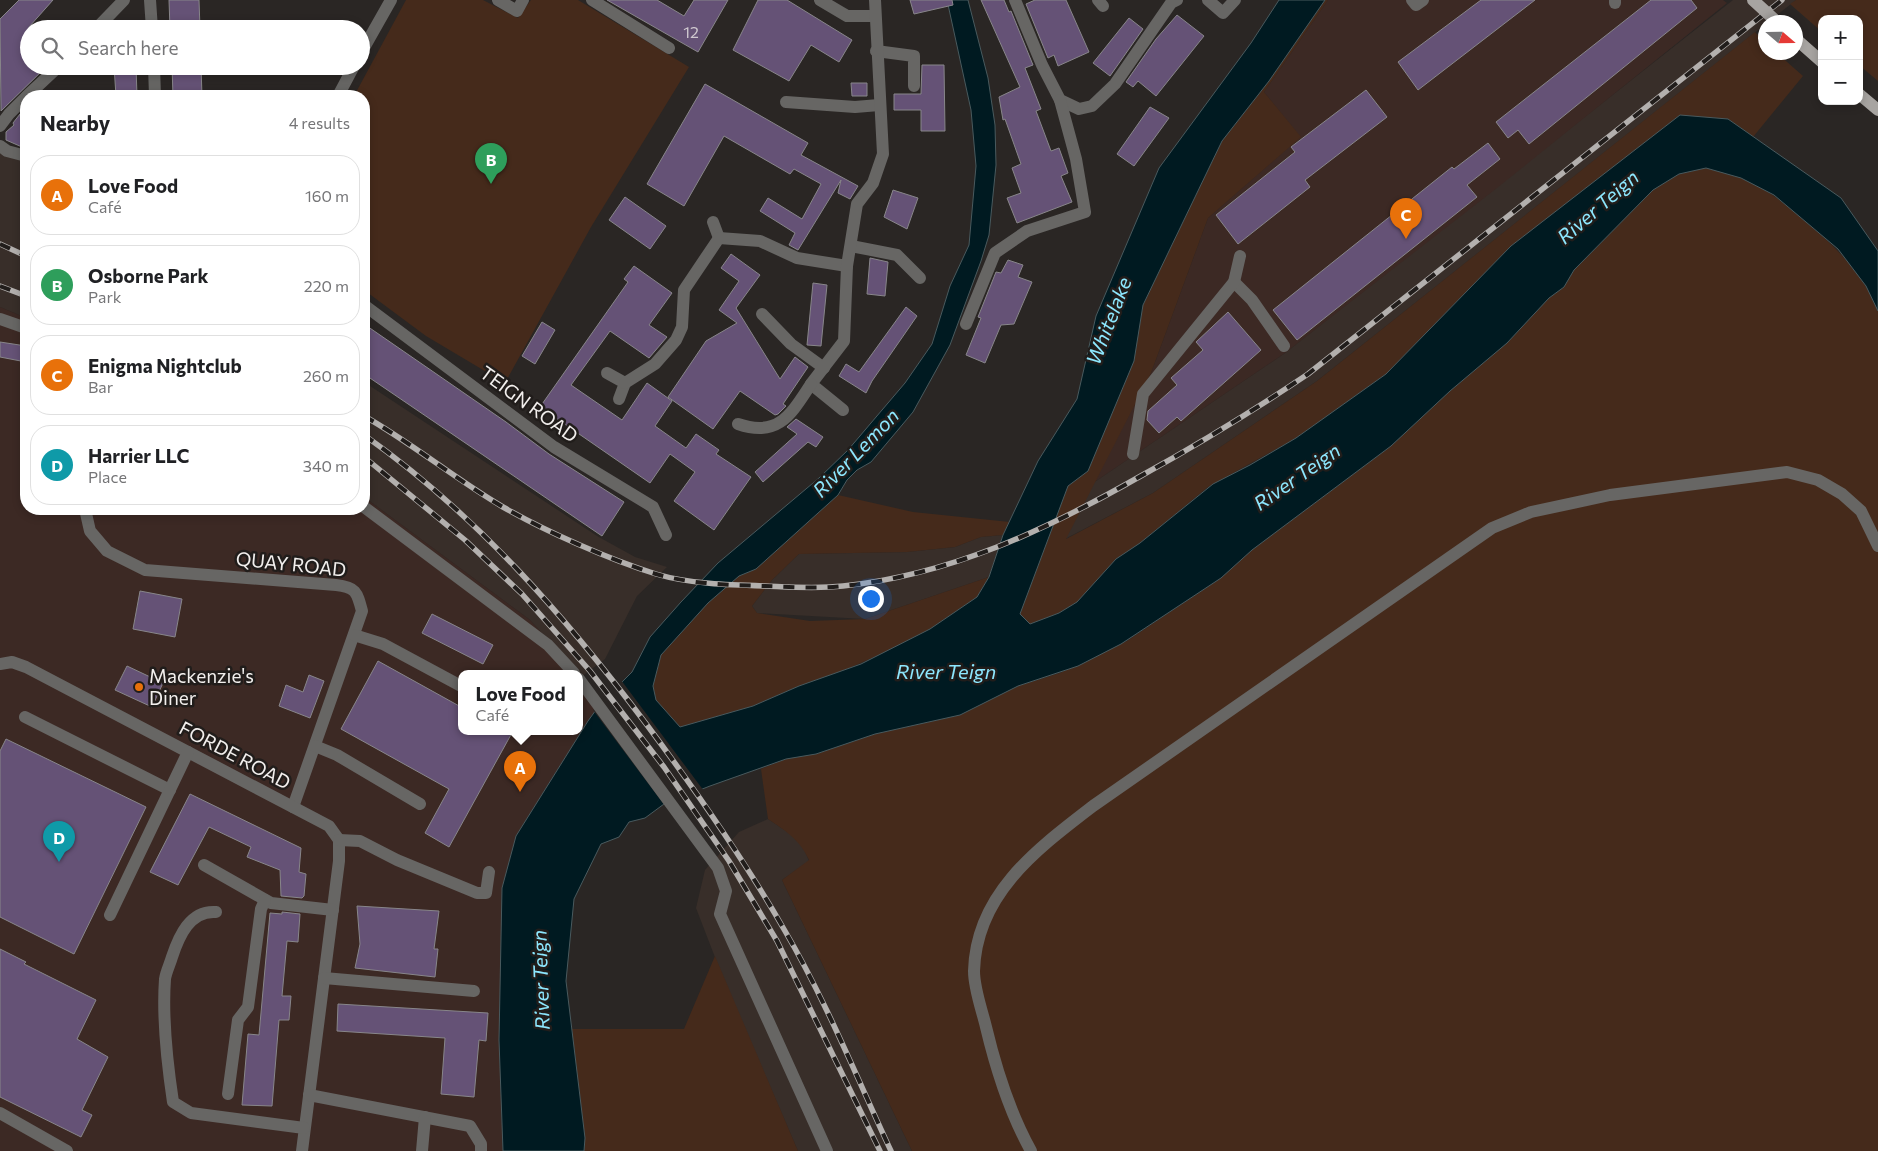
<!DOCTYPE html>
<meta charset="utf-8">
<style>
:root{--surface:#fff;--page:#f2f2f2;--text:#202124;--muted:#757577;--line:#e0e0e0;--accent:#835939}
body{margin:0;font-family:Commissioner,sans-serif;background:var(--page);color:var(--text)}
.controls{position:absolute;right:15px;top:15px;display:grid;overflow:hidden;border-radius:10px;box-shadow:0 2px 8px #0003}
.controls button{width:45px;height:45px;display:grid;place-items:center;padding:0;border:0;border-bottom:1px solid var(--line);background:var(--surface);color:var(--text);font:25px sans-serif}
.compass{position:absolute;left:1758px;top:15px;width:45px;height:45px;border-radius:50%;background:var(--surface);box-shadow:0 2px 8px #0003;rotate:110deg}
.you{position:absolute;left:870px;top:598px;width:18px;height:18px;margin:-12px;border:4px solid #fff;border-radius:50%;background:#1a73e8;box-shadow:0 0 0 8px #1a73e833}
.badge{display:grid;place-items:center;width:32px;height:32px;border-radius:50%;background:var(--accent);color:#fff;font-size:16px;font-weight:700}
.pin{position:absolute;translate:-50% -41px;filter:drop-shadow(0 1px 2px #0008)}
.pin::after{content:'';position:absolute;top:26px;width:18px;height:15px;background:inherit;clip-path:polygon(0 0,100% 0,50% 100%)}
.popup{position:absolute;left:458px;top:670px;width:125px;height:65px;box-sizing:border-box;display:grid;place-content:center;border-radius:10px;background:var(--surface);filter:drop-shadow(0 1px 4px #0005);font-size:16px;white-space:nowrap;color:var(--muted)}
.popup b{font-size:19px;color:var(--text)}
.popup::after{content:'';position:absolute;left:50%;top:100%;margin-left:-10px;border:10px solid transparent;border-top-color:var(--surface)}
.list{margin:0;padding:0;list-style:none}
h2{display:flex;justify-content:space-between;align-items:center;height:65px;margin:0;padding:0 20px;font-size:21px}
h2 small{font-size:16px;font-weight:400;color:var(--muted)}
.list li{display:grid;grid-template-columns:32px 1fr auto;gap:15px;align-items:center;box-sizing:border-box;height:80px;margin:0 10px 10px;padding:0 10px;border:1px solid var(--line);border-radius:20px}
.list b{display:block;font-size:19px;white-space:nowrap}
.list p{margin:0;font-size:16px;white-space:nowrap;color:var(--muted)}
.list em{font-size:16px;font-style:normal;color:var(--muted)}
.icon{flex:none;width:28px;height:28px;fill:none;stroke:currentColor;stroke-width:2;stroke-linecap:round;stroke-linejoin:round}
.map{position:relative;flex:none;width:1878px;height:1151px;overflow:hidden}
.search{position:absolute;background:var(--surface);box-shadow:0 2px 8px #0003;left:20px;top:20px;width:350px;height:55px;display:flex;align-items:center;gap:12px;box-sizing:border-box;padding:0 18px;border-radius:28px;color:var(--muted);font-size:19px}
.panel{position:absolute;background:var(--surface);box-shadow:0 2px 8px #0003;left:20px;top:90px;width:350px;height:425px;border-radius:20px}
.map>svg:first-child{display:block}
.built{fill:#382e29}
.industrial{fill:#3c2924}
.green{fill:#452a1b}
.water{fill:#001a21;stroke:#495a5e}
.pier{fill:#2a2624}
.building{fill:#655276;stroke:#88868a}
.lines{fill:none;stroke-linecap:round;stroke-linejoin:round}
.minor{stroke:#676664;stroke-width:12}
.major{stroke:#a7a4a1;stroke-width:12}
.rail-casing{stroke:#b3b0ae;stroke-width:5.5}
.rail{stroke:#211d1b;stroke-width:4;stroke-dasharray:11;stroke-linecap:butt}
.major-bridge{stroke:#a7a4a1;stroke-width:12}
.food-dot{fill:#e8710a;stroke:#211d1b;stroke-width:2}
.labels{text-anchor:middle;stroke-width:5;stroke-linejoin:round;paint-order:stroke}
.number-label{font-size:16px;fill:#cfc8cf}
.street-label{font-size:19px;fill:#f2efed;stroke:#211d1b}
.poi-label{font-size:19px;fill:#f2efed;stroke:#211d1b;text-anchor:start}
.water-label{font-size:20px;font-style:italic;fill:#8de7fe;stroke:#211d1b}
</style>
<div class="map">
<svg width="1878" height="1151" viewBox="0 0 1878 1151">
<rect width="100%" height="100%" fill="#2a2624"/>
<g class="built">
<polygon points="1733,0 1796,0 1317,381 1153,493 1065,539 1093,483 1285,353"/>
<polygon points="0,152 26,162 26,318 0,307"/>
<polygon points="364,382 597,536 635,557 667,567 637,596 605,659 581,677 530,620 364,497"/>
<polygon points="1003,535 989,577 865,619 757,613 752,606 772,580 799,554 907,552 955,547 981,537"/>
<polygon points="768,819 795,837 804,849 809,861 782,880 912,1151 798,1151 723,978 696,908 705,870 739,832"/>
</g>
<g class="industrial">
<polygon points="1328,0 1723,0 1727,3 1497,188 1285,353 1093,483 1151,373 1208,218 1300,137 1264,92"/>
<polygon points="0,307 26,318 26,509 364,509 364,497 530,620 578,673 461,673 461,731 579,731 579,674 601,703 588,721 516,836 499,1040 503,1151 0,1151"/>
</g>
<g class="green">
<polygon points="406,0 483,0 518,18 531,0 578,0 689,67 591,227 505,383 426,336 364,290 364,96 354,96"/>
<polygon points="1325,0 1328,0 1264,92 1301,137 1208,218 1151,373 1066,539 1153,493 1317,381 1755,32 1765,42 1766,52 1777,53 1803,76 1753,137 1728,119 1511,246 1386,374 1296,438 1208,487 1140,543 1116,559 1077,602 1059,613 1030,624 1020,614 1068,486 1088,471 1134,361 1143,305 1222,141 1269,81"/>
<polygon points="1796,0 1878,0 1878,81 1859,65 1859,19 1822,19 1822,32 1790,4"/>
<path d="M1706 168C1721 172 1737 176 1750 182 1769 191 1782 202 1798 215 1831 243 1862 270 1878 311V1151H912L782 880 809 860C800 840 786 831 768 819L761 769 786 759 816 754 875 734 960 715 1018 686 1060 673 1127 641 1221 578 1252 550 1391 446 1450 391 1507 343 1549 298 1564 287 1574 270 1653 190 1679 174Z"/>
<polygon points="838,495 913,512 1010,522 1003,535 981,537 955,547 907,552 799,554 772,580 752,606 757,613 810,621 865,619 989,577 977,597 930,629 906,643 831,676 799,686 753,706 680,727 656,700 653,686 661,655 708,603 739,576 756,569"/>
<polygon points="715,956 798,1151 584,1151 585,1138 572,1029 684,1029"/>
</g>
<polygon class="water" points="947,0 968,0 988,78 995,125 996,165 989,235 981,261 950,345 913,412 871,462 857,470 847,480 838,495 756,569 739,576 708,603 661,655 653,686 656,700 680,727 753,706 799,686 861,664 930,629 977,597 989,577 1003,535 1038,461 1077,399 1096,316 1159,168 1251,43 1279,0 1325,0 1269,81 1222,141 1143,305 1134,361 1088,471 1068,486 1020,614 1030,624 1059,613 1077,602 1116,559 1140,543 1213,484 1250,465 1296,438 1386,374 1511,246 1680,115 1728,119 1841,198 1878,251 1878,311 1866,286 1838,249 1774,195 1741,178 1706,168 1679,174 1653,190 1574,270 1564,287 1549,298 1507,343 1450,391 1391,446 1252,550 1221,578 1121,644 1078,666 1018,686 960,715 875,734 816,754 786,759 710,786 664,804 645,818 629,822 619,837 601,844 574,899 566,981 585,1138 584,1151 503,1151 499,1040 502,888 516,836 588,721 601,703 632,672 650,637 681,602 718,563 819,478 848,450 905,383 932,344 950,286 969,245 976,166 971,110"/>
<polygon class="pier" points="621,680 704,791 665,806 593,710"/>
<g class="building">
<polygon points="19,0 53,0 29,27 29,67 47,66 1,111 0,19"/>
<polygon points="169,0 199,0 200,29 170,29"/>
<polygon points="607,0 657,0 684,16 694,0 728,0 698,52"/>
<polygon points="758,0 787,0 852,40 839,62 811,45 789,81 733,50"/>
<polygon points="910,0 952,0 953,5 914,14"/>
<polygon points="981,0 1004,0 1009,12 1011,11 1033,65 1025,68 1041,109 1036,111 1051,151 1059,148 1068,173 1061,176 1072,202 1017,223 1007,198 1021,193 1012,168 1021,164 1005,119 1003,120 999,97 1020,87"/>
<polygon points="1035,0 1066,0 1089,52 1058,66 1054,55 1048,58 1026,4"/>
<polygon points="1481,0 1535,0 1418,90 1398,62"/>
<polygon points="1651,0 1691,0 1697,8 1529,144 1518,130 1508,138 1496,122"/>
<polygon points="1177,15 1204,36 1156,96 1138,81 1133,87 1126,82 1156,39"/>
<polygon points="1129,18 1143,29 1110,76 1093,63"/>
<polygon points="922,65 944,65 945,131 921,131 921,110 894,110 894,94 921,94"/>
<polygon points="114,66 136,66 137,96 116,96"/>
<polygon points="172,66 201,66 202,96 173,96"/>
<polygon points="851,83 867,83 867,96 852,96"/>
<polygon points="705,84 808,143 801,155 858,186 850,199 838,193 841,180 798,250 789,245 795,233 760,211 768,198 802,219 821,184 794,169 790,174 724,136 684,206 647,184"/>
<polygon points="1366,90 1387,117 1305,180 1310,187 1238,244 1216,215 1295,152 1291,147"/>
<polygon points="1150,107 1169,118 1134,166 1117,154"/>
<polygon points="20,114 21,121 22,147 6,140 6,132 14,125 13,123"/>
<polygon points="1488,143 1500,159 1467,185 1477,197 1297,340 1273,310 1452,167 1454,169"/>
<polygon points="893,190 918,198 907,229 884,217"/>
<polygon points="625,197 666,226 650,249 609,220"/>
<polygon points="731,254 760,275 736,308 780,379 795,357 808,367 783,404 786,406 778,414 775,415 740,391 713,429 668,397 706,341 737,323 719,310 739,281 721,268"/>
<polygon points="870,258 888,262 885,296 867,294"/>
<polygon points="1008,260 1023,265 1018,277 1032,282 1014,324 1001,325 985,363 966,355 981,318 978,317 996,272 1001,273"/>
<polygon points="634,266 672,293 649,325 667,337 649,358 610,331 571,385 622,420 647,383 672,401 655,426 686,448 696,434 719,450 716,454 751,477 714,530 674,501 695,472 670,454 650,483 540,407 628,282 624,279"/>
<polygon points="813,283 827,285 821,346 807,345"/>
<polygon points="906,307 917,316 872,381 866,393 839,376 846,364 859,372"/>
<polygon points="1228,312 1261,350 1181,421 1177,417 1159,433 1147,420 1148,411 1177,385 1171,378 1203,350 1196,342"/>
<polygon points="542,322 555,330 535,364 522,356"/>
<polygon points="364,324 506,422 549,454 624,502 602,536 364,374"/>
<polygon points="0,342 26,346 26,362 0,357"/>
<polygon points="796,419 823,437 816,447 808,442 763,482 755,472 797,434 787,427"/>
<polygon points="140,591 182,599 175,637 133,629"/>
<polygon points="432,614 493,645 483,664 422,633"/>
<polygon points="378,661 461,707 461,731 513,731 449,847 425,833 449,789 341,729"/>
<polygon points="127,666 163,683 152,707 115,690"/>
<polygon points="309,675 324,681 310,718 279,706 286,685 303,692"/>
<polygon points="6,739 146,807 74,954 0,917 0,751"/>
<polygon points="190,794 301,848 299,872 306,874 304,896 302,898 281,896 280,870 247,857 251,847 209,827 178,885 150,872"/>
<polygon points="357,906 439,911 434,949 438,949 435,977 355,968 360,944"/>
<polygon points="282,912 300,914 298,942 287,941 282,996 291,996 289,1020 279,1020 272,1106 242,1105 248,1034 259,1035 270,913 282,914"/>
<polygon points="0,949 26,962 24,964 96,1000 77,1039 108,1057 82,1110 92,1115 81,1137 0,1097"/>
<polygon points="338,1004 488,1013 486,1041 479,1040 474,1097 441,1094 445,1038 337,1031"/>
</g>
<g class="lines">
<g class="minor">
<polyline points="150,0 152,29"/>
<polyline points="498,0 517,11 523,0"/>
<polyline points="592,0 669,48"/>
<polyline points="820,0 847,16 875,16"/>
<polyline points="1015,0 1042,65 1060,100 1079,109 1092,106 1115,84 1171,3 1177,0"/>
<polyline points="1098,0 1103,6"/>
<polyline points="1208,0 1223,13 1235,0"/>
<polyline points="1412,0 1416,5 1423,0"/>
<polyline points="1615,3 1615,0"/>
<polyline points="96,29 124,0"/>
<polyline points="876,51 914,56 914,86"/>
<polyline points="361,53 391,0"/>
<polyline points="154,66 155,96"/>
<polyline points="27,96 59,66"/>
<polyline points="338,96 354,66"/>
<polyline points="786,102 855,107 879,105"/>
<polyline points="0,126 9,114 26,97"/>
<polyline points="0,146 7,151 26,156"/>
<polyline points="713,222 719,238"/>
<polyline points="851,246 897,255 920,278"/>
<polyline points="1234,282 1252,300 1284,346"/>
<polyline points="364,305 554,447 653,507 666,535"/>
<polyline points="762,314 791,344 824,368"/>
<polyline points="0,319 26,328"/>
<polyline points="966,324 995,253 1027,231 1085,212 1076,159 1060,100"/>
<polyline points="607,373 625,383 619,399"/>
<polyline points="625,383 655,364 676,340 682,327 684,290 719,238 760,241 797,258 847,266"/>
<polyline points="843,410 811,384 844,341 847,266 857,204 873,183 883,154 875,0"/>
<path d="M738 424C779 438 791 414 811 384"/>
<polyline points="1133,454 1143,394 1234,282 1240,256"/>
<polyline points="364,507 548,645 574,673"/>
<path d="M85 509 90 531 107 551 145 570 336 585C356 587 357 592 362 611L293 807"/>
<polyline points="354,635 383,644 461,686"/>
<polyline points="0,664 12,662 26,667 329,826 339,840 339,861 302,1151"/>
<polyline points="579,679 718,868 726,891 720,914 827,1151"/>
<polyline points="25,717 170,790"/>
<polyline points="315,746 337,755 420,804"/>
<polyline points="339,840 360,841 397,860 477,893 486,893 489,872"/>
<polyline points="204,865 271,903 333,910"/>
<path d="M216 912C190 910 179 936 172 957 170 964 166 972 165 979 162 1020 167 1062 173 1102L191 1113 304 1128"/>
<polyline points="110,915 188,752"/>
<polyline points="324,978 474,991"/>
<polyline points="228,1094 238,1020 248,1007 261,909 265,900"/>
<polyline points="309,1095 470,1126 481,1144 481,1151"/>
<polyline points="0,1113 67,1151"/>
<polyline points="422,1151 425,1117"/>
<path d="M1031 1151C1010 1113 996 1069 986 1027 982 1010 974 989 974 971 976 894 1037 849 1093 806L1492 528 1531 512 1610 495 1787 472 1818 480 1842 494 1861 511 1878 546"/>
</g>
<g class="major">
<polyline points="1796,39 1822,62"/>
<polyline points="1859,94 1878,110"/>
</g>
<defs>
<g id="rail">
<polyline points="0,244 26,256"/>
<polyline points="0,286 26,296"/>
<path d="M364 416C412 443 455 479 503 507 547 532 608 559 656 574 690 584 729 585 765 586 790 587 817 589 843 586 950 575 1046 530 1139 477 1197 445 1253 411 1308 374L1782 0"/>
<path d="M364 435C476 514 565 616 647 725 696 791 744 859 785 931 826 1001 857 1078 891 1151"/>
<polyline points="364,457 465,540 522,594 590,671 664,767 729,861 777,941 880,1151"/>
</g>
</defs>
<use href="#rail" class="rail-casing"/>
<use href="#rail" class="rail"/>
<polyline class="major-bridge" points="1753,0 1777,22"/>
</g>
<circle class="food-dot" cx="139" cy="687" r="5"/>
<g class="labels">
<g class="number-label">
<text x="691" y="38">12</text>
</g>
<g class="street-label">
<text transform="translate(529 404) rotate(36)" y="7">TEIGN ROAD</text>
<text transform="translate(291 564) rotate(6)" y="7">QUAY ROAD</text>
<text transform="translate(235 755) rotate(28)" y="7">FORDE ROAD</text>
</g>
<g class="poi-label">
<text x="149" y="683">Mackenzie's<tspan x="149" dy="22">Diner</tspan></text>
</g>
<g class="water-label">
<text transform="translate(1598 207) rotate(-41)" y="7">River Teign</text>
<text transform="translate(1109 321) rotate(-69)" y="7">Whitelake</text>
<text transform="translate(856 453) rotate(-46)" y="7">River Lemon</text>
<text transform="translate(1297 477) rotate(-35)" y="7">River Teign</text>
<text x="946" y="679">River Teign</text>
<text transform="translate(541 980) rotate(-92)" y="7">River Teign</text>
</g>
</g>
</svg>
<div class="controls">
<button>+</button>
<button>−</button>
</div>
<svg class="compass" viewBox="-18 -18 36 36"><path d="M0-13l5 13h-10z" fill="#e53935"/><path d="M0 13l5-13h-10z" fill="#757577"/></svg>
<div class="you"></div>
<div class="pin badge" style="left:520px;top:792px;background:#e8710a">A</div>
<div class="popup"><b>Love Food</b>Café</div>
<div class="pin badge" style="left:491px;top:184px;background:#2e9e5b">B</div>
<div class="pin badge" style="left:1406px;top:239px;background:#e8710a">C</div>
<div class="pin badge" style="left:59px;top:862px;background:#0f9aa8">D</div>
<div class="search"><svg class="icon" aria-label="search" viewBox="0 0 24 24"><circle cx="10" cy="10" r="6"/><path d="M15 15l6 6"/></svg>Search here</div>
<section class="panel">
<h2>Nearby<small>4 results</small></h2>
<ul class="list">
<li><span class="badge" style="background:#e8710a">A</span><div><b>Love Food</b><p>Café</p></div><em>160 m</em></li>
<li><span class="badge" style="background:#2e9e5b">B</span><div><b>Osborne Park</b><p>Park</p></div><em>220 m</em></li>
<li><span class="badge" style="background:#e8710a">C</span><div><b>Enigma Nightclub</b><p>Bar</p></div><em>260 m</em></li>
<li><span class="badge" style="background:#0f9aa8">D</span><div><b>Harrier LLC</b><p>Place</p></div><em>340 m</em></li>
</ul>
</section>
</div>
